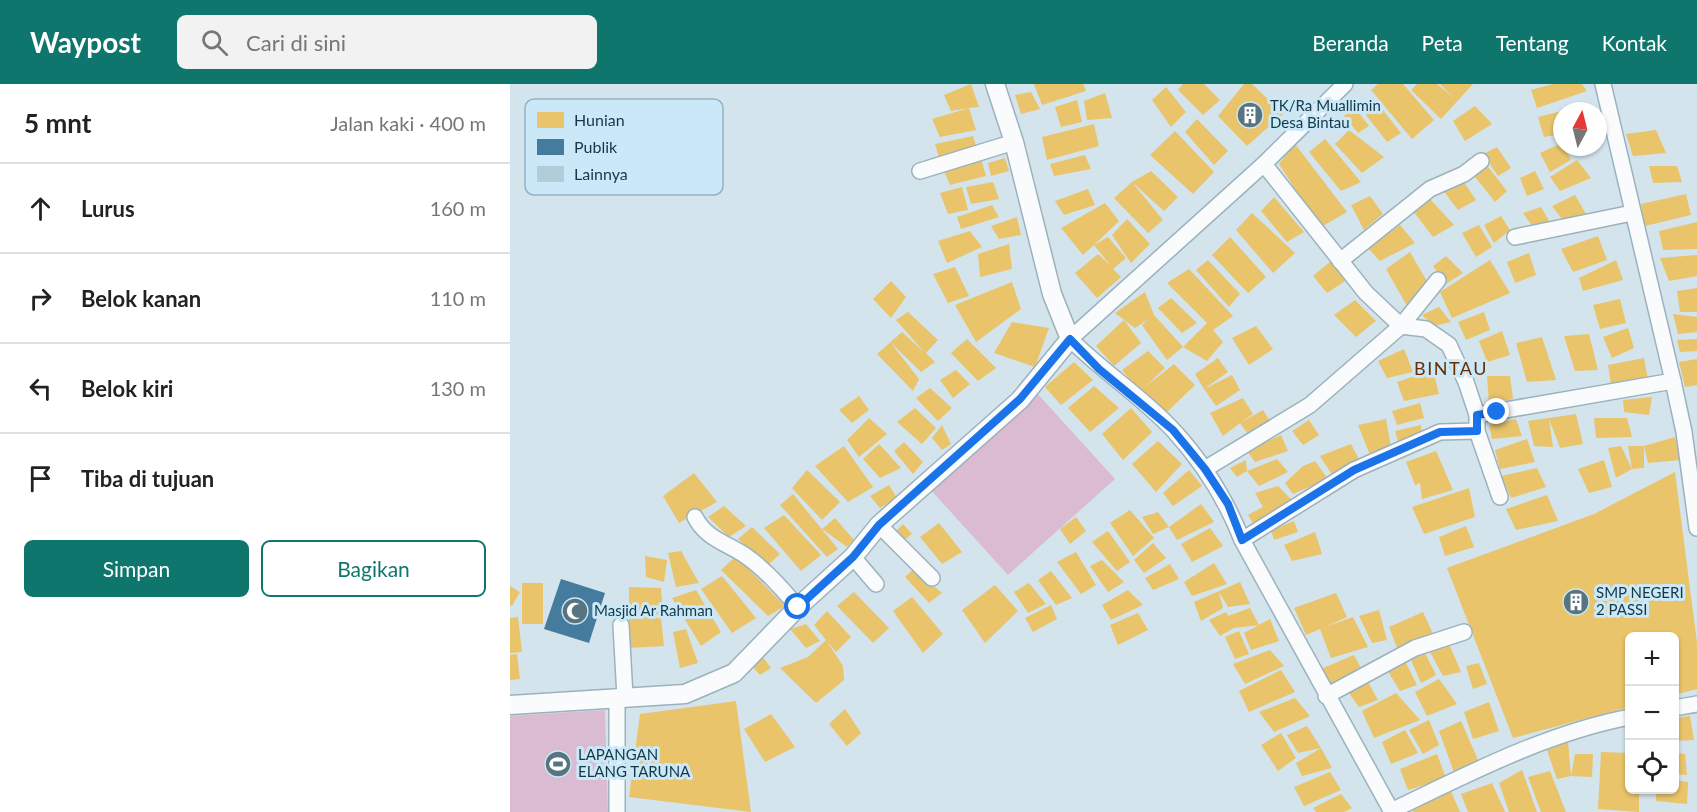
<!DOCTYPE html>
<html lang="id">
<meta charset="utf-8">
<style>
:root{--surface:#fff;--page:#f2f2f2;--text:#222;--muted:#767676;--line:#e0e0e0;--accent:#0f766e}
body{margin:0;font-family:Lato,sans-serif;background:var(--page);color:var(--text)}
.controls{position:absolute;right:18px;bottom:18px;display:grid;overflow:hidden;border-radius:9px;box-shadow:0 2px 4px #0004}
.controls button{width:54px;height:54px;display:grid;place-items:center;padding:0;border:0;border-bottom:2px solid var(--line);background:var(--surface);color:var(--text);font:30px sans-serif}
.compass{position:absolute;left:1043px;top:18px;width:54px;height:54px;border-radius:50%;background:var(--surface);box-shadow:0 2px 4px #0004;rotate:7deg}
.stop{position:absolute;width:18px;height:18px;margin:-14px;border:4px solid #1a73e8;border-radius:50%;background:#fff}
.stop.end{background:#1a73e8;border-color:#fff;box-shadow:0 2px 6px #0008}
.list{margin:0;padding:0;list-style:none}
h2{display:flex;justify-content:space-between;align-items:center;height:78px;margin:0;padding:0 24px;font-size:26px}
h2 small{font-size:20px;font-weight:400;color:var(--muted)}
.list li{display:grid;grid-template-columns:39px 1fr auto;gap:18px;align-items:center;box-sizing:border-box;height:90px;padding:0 24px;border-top:2px solid var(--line)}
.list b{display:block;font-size:22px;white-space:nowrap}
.list em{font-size:20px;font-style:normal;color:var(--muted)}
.actions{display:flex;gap:12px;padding:18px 24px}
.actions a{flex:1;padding:14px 0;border:2px solid var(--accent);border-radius:9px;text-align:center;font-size:21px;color:var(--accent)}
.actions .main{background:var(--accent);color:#fff}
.icon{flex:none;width:33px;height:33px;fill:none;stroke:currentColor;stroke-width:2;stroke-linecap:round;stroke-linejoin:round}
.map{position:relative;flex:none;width:1187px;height:728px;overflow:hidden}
header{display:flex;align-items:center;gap:36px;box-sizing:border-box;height:84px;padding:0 30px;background:var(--accent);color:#fff}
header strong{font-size:28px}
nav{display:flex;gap:33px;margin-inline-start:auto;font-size:21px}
.search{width:420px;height:54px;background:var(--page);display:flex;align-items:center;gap:15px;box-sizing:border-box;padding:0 21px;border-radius:9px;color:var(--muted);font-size:22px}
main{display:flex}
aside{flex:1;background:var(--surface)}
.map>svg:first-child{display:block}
.green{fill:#dbbbd2}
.homes{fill:#e9c46a}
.public{fill:#457b9d}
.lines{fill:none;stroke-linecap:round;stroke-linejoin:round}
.minor-casing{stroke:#9bb2bd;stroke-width:18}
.tertiary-casing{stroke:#9bb2bd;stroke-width:21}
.minor{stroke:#f9fbfc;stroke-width:15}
.tertiary{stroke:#f9fbfc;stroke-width:18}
.route{stroke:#1a73e8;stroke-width:8}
.labels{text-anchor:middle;stroke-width:6;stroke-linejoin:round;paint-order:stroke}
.poi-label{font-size:15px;fill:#153846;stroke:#cae8f7;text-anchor:start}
.quarter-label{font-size:18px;letter-spacing:1.5px;fill:#6b2e03;stroke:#cae8f7}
.key{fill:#cae8f7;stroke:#94b3c2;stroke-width:1.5}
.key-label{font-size:16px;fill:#153846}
</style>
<header>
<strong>Waypost</strong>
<div class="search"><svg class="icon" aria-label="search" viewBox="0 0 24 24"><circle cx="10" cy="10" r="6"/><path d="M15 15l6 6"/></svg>Cari di sini</div>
<nav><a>Beranda</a><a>Peta</a><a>Tentang</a><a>Kontak</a></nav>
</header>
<main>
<aside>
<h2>5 mnt<small>Jalan kaki · 400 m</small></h2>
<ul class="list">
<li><svg class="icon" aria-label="ahead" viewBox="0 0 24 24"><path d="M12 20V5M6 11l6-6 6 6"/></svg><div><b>Lurus</b></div><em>160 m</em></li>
<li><svg class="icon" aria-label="right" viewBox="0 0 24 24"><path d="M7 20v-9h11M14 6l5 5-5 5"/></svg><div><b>Belok kanan</b></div><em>110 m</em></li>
<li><svg class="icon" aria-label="left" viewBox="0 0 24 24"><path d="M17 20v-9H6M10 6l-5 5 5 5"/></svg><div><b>Belok kiri</b></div><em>130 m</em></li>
<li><svg class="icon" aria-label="arrive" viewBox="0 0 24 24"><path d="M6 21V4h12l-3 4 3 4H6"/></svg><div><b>Tiba di tujuan</b></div></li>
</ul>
<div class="actions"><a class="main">Simpan</a><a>Bagikan</a></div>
</aside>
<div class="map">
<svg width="1187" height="728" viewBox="0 0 1187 728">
<rect width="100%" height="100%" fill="#d4e4ec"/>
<g class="green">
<polygon points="526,308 605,395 498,491 419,404"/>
<polygon points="95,626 98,728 0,728 0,632"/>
</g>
<g class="homes">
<polygon points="461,0 469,23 459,24 466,46 430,53 422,35 459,24 441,27 434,11"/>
<polygon points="524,0 573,0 576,7 532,21"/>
<polygon points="673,0 694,0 710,16 693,31 668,6"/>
<polygon points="734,0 742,0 773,30 737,62 708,32"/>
<polygon points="868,0 893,0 924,36 902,55 861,6"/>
<polygon points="907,0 927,0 943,13 930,0 963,0 931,35 901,6"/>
<polygon points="1043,0 1072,0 1077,7 1027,24 1021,6"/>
<polygon points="656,3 676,28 661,43 642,16"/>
<polygon points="521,8 530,25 511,30 505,11"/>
<polygon points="595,9 602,34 577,36 574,17"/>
<polygon points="567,16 572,38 551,43 545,23"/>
<polygon points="869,21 891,49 877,58 856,31"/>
<polygon points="965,22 982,40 955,57 943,37"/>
<polygon points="845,24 859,42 848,49 834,32"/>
<polygon points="1052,27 1052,50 1034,53 1028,33"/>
<polygon points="687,35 718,67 704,81 675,48"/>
<polygon points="584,40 589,62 537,76 532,53"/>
<polygon points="839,46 874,73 852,89 825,60"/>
<polygon points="1146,46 1156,69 1123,72 1116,50"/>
<polygon points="665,47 704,88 683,110 640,71"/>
<polygon points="463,52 466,62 429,73 425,60"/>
<polygon points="815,55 851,98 831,107 799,68"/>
<polygon points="1052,59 1061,76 1040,88 1030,69"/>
<polygon points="785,60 837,128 813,142 789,111 769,80"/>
<polygon points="987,63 1001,84 988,92 973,70"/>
<polygon points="575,71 581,85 544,92 540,80"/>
<polygon points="495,74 499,87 481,92 478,79"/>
<polygon points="471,75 476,92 440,101 434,87"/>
<polygon points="1067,76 1081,94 1050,107 1040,93"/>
<polygon points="975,79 997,107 985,118 962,89"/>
<polygon points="1139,82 1167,82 1172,98 1143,99"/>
<polygon points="641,87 668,113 654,127 622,98 653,136 638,149 604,114 622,98"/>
<polygon points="1025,87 1034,105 1017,112 1010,94"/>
<polygon points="953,97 966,116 948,126 932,105"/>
<polygon points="483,98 489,115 461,120 456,103"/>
<polygon points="452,103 458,126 438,130 430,109"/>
<polygon points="578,105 585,121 554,131 545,117"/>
<polygon points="1176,110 1181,131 1135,142 1131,120"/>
<polygon points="1065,111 1076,130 1055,139 1042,122"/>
<polygon points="860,112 873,130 854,146 841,121"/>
<polygon points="764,113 794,148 777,158 751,127"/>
<polygon points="919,114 944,141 923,153 903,127"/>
<polygon points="595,119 609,137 584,161 598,153 616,174 603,185 611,193 587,214 565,189 588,170 601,182 584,161 573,171 551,144"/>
<polygon points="482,121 489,133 451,145 447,133"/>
<polygon points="1031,123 1041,140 1023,143 1013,129"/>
<polygon points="742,129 785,169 763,189 726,146"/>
<polygon points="991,132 1000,146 984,159 974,141"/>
<polygon points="507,133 511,151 489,155 481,142"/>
<polygon points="617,135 640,160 621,179 602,151"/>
<polygon points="1187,138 1187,165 1153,166 1149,147"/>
<polygon points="890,141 905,159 870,177 858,164"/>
<polygon points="969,141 982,163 966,173 952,149"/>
<polygon points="460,147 472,163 437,179 428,157"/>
<polygon points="1088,152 1097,176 1063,188 1051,165"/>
<polygon points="720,153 756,193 738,209 702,171"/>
<polygon points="499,160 502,185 470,193 468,170"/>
<polygon points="900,168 918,199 897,222 876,185"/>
<polygon points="1019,169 1026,191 1005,199 997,178"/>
<polygon points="1187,171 1187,192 1159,197 1150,174"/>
<polygon points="936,172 953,189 936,200 923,182"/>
<polygon points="698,176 730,210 719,223 686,186"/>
<polygon points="980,176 1000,209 942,234 930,208"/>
<polygon points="1106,176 1113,196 1073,207 1069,194"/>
<polygon points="821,177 835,197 817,209 803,192"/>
<polygon points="445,183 459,212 438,219 423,190"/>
<polygon points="679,185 723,232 703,246 713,258 697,277 673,263 697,239 657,199"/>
<polygon points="381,197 396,213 381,234 363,215"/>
<polygon points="502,198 511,225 466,258 445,221"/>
<polygon points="1187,204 1187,228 1170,228 1167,207"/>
<polygon points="635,208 644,231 673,263 657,276 632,241 640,234 625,244 605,229"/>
<polygon points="661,214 687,239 672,249 648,224"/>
<polygon points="1110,215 1116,239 1090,245 1083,221"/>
<polygon points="845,216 866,237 846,253 824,231"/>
<polygon points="929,223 941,238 924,242 912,231"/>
<polygon points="398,228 428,256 416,269 425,278 411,288 381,259 409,295 403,307 367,270 392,248 414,268 386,236"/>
<polygon points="974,228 980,246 956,256 948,238"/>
<polygon points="1163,230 1187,233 1187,248 1168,250"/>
<polygon points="614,236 631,259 604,282 586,262"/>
<polygon points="502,238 539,244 525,283 484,269"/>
<polygon points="746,242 763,265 739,281 722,254"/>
<polygon points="1118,244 1124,264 1102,274 1093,253"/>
<polygon points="992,247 1000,271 977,278 969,257"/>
<polygon points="1079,250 1088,286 1065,287 1054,252"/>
<polygon points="1032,253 1046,296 1017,298 1006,259"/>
<polygon points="457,255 486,284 468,297 441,269"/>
<polygon points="1187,255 1187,267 1170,268 1167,256"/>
<polygon points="894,265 903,288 877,294 868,277"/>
<polygon points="638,267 655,284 635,303 664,280 685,301 657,328 630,307 612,286"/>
<polygon points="708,274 718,288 694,305 722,291 730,306 706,322 694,305 685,290"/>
<polygon points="1134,274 1138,296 1101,301 1098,281"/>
<polygon points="1187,275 1187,301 1175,303 1169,278"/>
<polygon points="564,278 583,296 551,321 535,303"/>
<polygon points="446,286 460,300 443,314 430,296"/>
<polygon points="923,286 929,310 894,317 887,298"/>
<polygon points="977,292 1000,292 1003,315 979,319"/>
<polygon points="584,302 609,324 580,348 558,324"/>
<polygon points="420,304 442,324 428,337 406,314"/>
<polygon points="349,312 359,326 342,339 329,326"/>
<polygon points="1142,313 1139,331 1114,328 1113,316"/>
<polygon points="733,314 743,330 730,339 753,326 760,337 738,350 730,339 713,352 700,329"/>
<polygon points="910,319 914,334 887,341 882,327"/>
<polygon points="405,324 426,344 412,360 387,338"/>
<polygon points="621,324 642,348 613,376 592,350"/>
<polygon points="1066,330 1073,360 1050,364 1039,335 1043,363 1024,362 1018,337"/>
<polygon points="359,334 377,350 349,373 337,356"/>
<polygon points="1084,334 1117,334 1122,353 1086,354"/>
<polygon points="876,335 881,363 860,371 848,341"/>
<polygon points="1006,335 1012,352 982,355 979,341"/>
<polygon points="799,336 809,351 793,361 782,347"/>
<polygon points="432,341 441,360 432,366 422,354"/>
<polygon points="911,341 912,351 888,357 885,347"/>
<polygon points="771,351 778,367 745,378 737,367"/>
<polygon points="1165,353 1170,376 1138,379 1134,362"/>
<polygon points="1017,355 1025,378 990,385 985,366"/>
<polygon points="648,357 672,380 646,408 622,380"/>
<polygon points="394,358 413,378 403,390 384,367"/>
<polygon points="369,360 391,384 370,394 353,375"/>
<polygon points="841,360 850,377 822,391 810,372"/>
<polygon points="334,362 363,403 338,418 305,382"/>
<polygon points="1111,362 1122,385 1106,394 1098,364"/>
<polygon points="1118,362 1134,362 1134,384 1122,385"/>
<polygon points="926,367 943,406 912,415 910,399 905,401 896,378"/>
<polygon points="767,375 778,388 749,402 737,387"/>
<polygon points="736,376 737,387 727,393 720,384"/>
<polygon points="1094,376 1102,403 1079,409 1068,385"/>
<polygon points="805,377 818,395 783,410 775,399 793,382"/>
<polygon points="1027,384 1036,403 1001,414 991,392"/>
<polygon points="297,386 330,418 312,436 282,404"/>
<polygon points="679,386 692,402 663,422 653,409"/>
<polygon points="1165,388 1187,559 1187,605 1164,611 1164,552 1119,552 1119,623 1003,654 937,484 1084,430"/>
<polygon points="184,389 207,418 169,439 153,412"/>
<polygon points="379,401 387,414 370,424 360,412"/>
<polygon points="768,402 783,417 744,441 738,431 753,423 745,409"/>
<polygon points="959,404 965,433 914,450 902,423"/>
<polygon points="283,410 328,465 317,473 270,421"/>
<polygon points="1037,411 1048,437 1006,446 996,425"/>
<polygon points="691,420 704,438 667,456 659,443"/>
<polygon points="214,422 236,442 219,453 198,433"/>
<polygon points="620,426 644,454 623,472 600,439"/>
<polygon points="648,428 659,443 643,450 632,433"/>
<polygon points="274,431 311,471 291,487 254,444"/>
<polygon points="566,433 576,447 560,460 550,445"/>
<polygon points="325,434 344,456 337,463 312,445"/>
<polygon points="784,437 788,448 764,456 761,446"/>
<polygon points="429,439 452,468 432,480 410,453"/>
<polygon points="393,440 402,450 394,456 385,448"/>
<polygon points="956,442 964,463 935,472 929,453"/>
<polygon points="242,443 270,470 257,482 228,455"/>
<polygon points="700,444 713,462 682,478 671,460"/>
<polygon points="598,447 620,478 607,487 582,458"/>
<polygon points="805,448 812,470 782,477 774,461"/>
<polygon points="643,459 656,474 634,489 624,476"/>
<polygon points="171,467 189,499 166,503 158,469"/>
<polygon points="566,468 586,501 571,510 547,478"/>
<polygon points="135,472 157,476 154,498 136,493"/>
<polygon points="226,472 275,522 258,532 211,486"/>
<polygon points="592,476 614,498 598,508 580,482"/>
<polygon points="704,479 717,500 682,512 674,498"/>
<polygon points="660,480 669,495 643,506 635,494"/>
<polygon points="404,485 432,509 419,519 395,493"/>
<polygon points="541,487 562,514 546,521 528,496"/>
<polygon points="212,492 246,534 222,549 191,505"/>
<polygon points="730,498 740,520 718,523 709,508 713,524 691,537 684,518"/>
<rect x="12" y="499" width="21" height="41"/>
<polygon points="519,499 536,520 518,529 504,508"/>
<polygon points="485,501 508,527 475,559 452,526"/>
<polygon points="0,502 10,508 2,522 0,521"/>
<polygon points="119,503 151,504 153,530 119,532"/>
<polygon points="186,506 211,548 191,562 162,514"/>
<polygon points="618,506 633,521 601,536 592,521"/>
<polygon points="344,508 379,544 363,559 327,522"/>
<polygon points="826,509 837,533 815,543 843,533 858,563 821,574 810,545 796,551 784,524"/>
<polygon points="402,513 433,550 413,569 383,527"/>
<polygon points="541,521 547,535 523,548 515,534"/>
<polygon points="740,524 749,541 724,544 710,552 699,536 716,528 718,532"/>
<polygon points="869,526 877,556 862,559 849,532"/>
<polygon points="317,527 341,553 326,568 316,556 333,582 334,596 306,619 270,584 298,573 316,556 304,541"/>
<polygon points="913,528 923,550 887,564 879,543"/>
<polygon points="628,529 638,546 608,561 600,541"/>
<polygon points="119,532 151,534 154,562 118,564"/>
<polygon points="8,533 12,568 0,569 0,534"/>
<polygon points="760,535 769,557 741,566 734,549"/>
<polygon points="296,540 310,557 296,564 280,545"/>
<polygon points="176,545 188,579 170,584 163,548"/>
<polygon points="729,547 739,570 725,575 715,553"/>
<polygon points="940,562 951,588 933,592 920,568"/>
<polygon points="760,566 774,582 735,600 723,580"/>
<polygon points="915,569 926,591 911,599 901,576"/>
<polygon points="7,570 10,595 0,596 0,571"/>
<polygon points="251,571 261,584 250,591 242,582"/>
<polygon points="844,571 853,588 823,603 811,585"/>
<polygon points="895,577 907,601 890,607 877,586"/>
<polygon points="969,579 977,600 963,605 956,582"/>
<polygon points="771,586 785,608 739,628 729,607"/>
<polygon points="929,595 947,620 917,632 905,608"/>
<polygon points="858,598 868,616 849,623 839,609"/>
<polygon points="886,609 910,636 864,654 852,627"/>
<polygon points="785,614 800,632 764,648 749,628"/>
<polygon points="226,617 241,728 119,713 130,630"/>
<polygon points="979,618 989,647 963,655 954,628"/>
<polygon points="335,625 351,649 337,662 319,640"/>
<polygon points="261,630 285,663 255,678 234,645"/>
<polygon points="1180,632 1184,656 1164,657 1164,634"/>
<polygon points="919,636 929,661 913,670 899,646"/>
<polygon points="951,637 969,678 945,691 929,647"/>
<polygon points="797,642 811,664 788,669 777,651"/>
<polygon points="895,646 908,669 881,680 872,658"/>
<polygon points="771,649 786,674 768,687 751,661"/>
<polygon points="1058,658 1061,692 1065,670 1083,670 1082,693 1061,692 1047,695 1037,666"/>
<polygon points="811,664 822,684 792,692 786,679"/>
<polygon points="1091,668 1119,669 1119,705 1129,706 1129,728 1088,725"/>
<polygon points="1164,669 1175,670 1177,691 1164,690"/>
<polygon points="927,670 936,694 898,706 890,685"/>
<polygon points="1012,686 1027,728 999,728 989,699"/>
<polygon points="1040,687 1056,728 1031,728 1018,693"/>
<polygon points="820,688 831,706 794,722 784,703"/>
<polygon points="1164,696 1178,698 1177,720 1146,717 1146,706 1164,706"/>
<polygon points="982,699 995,728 958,728 951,710"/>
<polygon points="940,705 950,728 903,728 903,724"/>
<polygon points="831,710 842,724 834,728 806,728 803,724"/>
</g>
<polygon class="public" points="51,495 95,509 79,559 34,545"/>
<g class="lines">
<defs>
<g id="minor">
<path d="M835 0 754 80 560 255C592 287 635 315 664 347 694 380 716 415 732 456L882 728"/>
<polyline points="1093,0 1163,297 1174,348 1187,444"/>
<polyline points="754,80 856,209 891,242 916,245 939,261 956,298 967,331 967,347 990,413"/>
<polyline points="410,87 504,58"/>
<polyline points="1005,153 1122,129"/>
<polyline points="830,177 920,105 954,90 971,77"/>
<polyline points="967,331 1163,297"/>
<polyline points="695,385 800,321 891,242 928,196"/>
<path d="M185 433C196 455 217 459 236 472 256 486 272 505 288 523"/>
<polyline points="369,441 422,494"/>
<polyline points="732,456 844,386 930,348 967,347"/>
<polyline points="343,473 366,500"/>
<polyline points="111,541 115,613"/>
<polyline points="816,612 905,564 954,548"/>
<polyline points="1164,624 1187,620"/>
<path d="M881 727C958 690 1036 649 1120 633"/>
<polyline points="107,728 107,614"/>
</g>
<polyline id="tertiary" points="0,621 175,610 224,589 288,523 343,473 369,441 510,316 560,255 542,210 504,58 485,0"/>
</defs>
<use href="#minor" class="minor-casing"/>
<use href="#tertiary" class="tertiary-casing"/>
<use href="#minor" class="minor"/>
<use href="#tertiary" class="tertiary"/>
</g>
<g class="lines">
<polyline class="route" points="288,523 343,473 369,441 510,315 560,255 589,285 663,346 695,385 718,420 732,456 844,386 930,348 967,347 967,331 987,328"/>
</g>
<defs>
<symbol id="building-disc" viewBox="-11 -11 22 22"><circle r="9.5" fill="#587480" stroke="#cae8f7"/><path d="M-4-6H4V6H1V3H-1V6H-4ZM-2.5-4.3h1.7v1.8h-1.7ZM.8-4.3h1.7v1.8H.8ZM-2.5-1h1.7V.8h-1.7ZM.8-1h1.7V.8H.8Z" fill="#fff"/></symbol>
<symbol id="mosque-disc" viewBox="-11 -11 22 22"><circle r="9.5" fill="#587480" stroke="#cae8f7"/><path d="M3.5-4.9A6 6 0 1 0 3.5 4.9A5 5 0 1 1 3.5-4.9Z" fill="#fff"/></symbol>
<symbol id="stadium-disc" viewBox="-11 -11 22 22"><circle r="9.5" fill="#587480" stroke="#cae8f7"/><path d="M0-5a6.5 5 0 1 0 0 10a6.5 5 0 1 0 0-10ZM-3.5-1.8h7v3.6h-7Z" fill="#fff"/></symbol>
</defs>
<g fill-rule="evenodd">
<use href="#building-disc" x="725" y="16" width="30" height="30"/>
<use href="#building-disc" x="1051" y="503" width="30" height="30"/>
<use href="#mosque-disc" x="50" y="512" width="30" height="30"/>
<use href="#stadium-disc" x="33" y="665" width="30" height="30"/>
</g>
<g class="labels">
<g class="poi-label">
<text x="760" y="27">TK/Ra Muallimin<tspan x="760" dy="17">Desa Bintau</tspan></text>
<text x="1086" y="514">SMP NEGERI<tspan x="1086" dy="17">2 PASSI</tspan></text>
<text x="84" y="532">Masjid Ar Rahman</text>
<text x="68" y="676">LAPANGAN<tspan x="68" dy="17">ELANG TARUNA</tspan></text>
</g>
<g class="quarter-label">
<text x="941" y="291">BINTAU</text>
</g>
</g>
<rect x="15" y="15" width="198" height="96" rx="9" class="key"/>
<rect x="27" y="28" width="27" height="16" fill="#e9c46a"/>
<rect x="27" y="55" width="27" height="16" fill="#457b9d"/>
<rect x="27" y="82" width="27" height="16" fill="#b1cdda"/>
<g class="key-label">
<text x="64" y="42">Hunian</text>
<text x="64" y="69">Publik</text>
<text x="64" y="96">Lainnya</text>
</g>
</svg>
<div class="controls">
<button>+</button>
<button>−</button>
<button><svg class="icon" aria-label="locate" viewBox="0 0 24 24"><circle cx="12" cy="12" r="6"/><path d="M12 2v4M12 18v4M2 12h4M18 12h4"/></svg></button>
</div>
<svg class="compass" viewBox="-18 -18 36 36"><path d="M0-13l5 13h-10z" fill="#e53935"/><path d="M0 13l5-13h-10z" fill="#767676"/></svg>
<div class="stop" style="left:288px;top:523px"></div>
<div class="stop end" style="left:987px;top:328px"></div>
</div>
</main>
